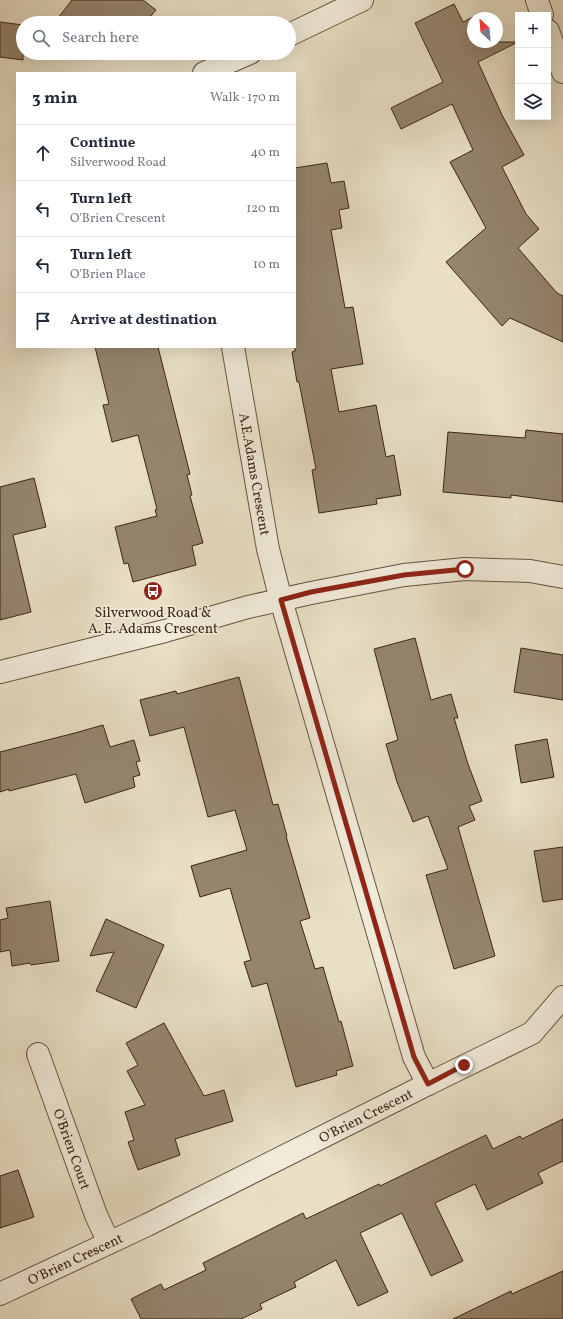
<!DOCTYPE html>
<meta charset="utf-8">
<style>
:root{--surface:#fff;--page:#f2f2f3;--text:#1f2937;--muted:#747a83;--line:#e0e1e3}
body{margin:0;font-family:Vollkorn,serif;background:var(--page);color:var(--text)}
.controls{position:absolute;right:12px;top:12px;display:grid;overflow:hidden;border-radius:0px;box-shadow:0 4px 16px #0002}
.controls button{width:36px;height:36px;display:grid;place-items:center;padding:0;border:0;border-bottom:1px solid var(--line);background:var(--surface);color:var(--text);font:20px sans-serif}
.compass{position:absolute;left:467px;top:12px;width:36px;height:36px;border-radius:50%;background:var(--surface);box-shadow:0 4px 16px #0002;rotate:334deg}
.stop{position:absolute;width:12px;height:12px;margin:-9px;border:3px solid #8f2418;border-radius:50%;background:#fff}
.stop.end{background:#8f2418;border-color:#fff;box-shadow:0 1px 4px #0008}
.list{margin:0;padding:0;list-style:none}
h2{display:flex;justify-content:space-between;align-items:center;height:52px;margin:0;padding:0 16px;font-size:17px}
h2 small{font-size:13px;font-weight:400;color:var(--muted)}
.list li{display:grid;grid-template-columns:26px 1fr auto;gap:12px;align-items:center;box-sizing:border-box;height:56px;padding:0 16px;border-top:1px solid var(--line)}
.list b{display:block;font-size:15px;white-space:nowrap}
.list p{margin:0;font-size:13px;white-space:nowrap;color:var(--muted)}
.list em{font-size:13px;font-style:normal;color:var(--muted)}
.icon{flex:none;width:22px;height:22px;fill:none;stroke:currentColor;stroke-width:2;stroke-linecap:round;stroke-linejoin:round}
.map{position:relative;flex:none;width:563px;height:1319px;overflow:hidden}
.search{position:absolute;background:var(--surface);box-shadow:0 4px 16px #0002;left:16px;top:16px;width:280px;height:44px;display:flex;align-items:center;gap:10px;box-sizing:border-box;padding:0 14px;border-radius:22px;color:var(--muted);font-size:15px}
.panel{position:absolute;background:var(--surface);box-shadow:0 4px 16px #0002;left:16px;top:72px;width:280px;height:276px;border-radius:0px}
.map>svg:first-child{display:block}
.building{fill:#95856f;stroke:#3b2412}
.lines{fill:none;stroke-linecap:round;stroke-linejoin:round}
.minor-casing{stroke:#66533f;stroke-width:24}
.minor{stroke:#f0ead9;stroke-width:22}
.route{stroke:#8f2418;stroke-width:5}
.labels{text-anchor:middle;stroke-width:3.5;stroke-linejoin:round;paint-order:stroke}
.street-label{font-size:14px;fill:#3b2412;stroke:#f0ead9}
.poi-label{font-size:14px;fill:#3b2412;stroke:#f0ead9}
</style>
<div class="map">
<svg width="563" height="1319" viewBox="0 0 563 1319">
<rect width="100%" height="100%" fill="#e8dfc5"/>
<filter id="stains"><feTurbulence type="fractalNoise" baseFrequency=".005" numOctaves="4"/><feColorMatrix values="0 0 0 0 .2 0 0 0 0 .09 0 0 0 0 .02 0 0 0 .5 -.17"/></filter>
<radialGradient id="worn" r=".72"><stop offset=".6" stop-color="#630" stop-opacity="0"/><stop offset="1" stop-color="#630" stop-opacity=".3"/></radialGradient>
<g class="building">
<polygon points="72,0 143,0 156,10 145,23 54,23"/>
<polygon points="454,4 463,22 473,17 473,42 518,42 478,62 502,115 524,155 502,167 526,214 539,229 518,248 557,293 563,296 563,342 510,318 502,326 446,262 486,228 450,162 473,150 452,104 401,129 391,108 443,82 415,23"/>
<polygon points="0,22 23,25 23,60 0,57"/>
<polygon points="327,163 331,183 344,181 349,208 339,210 342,228 331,230 345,308 353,307 363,364 331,369 339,412 376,405 386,457 394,455 401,495 376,499 377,504 319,513 312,470 316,469 299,382 297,382 292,352 295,351 295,168"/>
<polygon points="95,347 158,347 190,474 187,475 192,495 190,496 203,543 192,546 196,565 133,582 128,563 124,564 115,527 157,516 155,510 157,509 138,435 112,442 103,405 109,404"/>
<polygon points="526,430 563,434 563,502 511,495 511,498 443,492 448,432 525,438"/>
<polygon points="34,478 46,527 13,535 31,612 0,620 0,487"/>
<polygon points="415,638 431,700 451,694 458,718 454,718 468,764 482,801 469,806 475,820 458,827 495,956 454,969 426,875 448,869 428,816 413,822 397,782 386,744 398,740 374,649"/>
<polygon points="521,648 563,655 563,700 514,692"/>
<polygon points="239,677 273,805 278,804 287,836 286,836 310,918 300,921 315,969 323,967 339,1022 341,1021 353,1066 336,1071 337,1075 296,1087 267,983 252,987 244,962 251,960 230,888 200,897 191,866 247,850 235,810 208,817 184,727 150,736 140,700 176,691 177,694"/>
<polygon points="103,725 110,747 134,740 140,761 136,762 140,775 133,777 135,787 85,803 76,774 9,791 9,789 0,792 0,752 75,733"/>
<polygon points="547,739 554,777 521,783 515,745"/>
<polygon points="563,847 563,899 543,902 534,851"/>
<polygon points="50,901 59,961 31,965 30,963 12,966 10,950 0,952 0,920 8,918 6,908"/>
<polygon points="106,919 164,945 136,1008 96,991 114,952 90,956"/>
<polygon points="164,1023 204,1096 224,1090 233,1121 175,1139 180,1155 138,1170 128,1142 134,1140 125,1112 145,1105 127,1071 138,1065 126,1043"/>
<polygon points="563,1119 563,1161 538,1173 543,1183 487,1210 475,1184 435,1203 463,1261 431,1276 402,1213 360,1233 388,1292 358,1306 336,1260 294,1282 296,1287 260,1304 262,1309 241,1319 141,1319 131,1299 161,1284 164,1290 206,1270 203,1263 303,1213 306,1219 379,1184 380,1186 486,1135 493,1149 520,1136 522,1139"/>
<polygon points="18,1170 34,1217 0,1228 0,1176"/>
<polygon points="563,1271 563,1319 453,1319 511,1291 512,1294"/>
</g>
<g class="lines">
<defs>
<g id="minor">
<polyline points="537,0 542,15"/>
<polyline points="548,31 563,72"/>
<polyline points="289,35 362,0"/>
<polyline points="204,73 250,53"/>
<polyline points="0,672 165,631 248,607 311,593 404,575 465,569 530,571 563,577"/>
<path id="s1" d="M38 1054 96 1215 109 1243"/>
<polyline points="428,1084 532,1033 563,997"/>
<path id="s2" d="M0 1294 147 1225 428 1084 414 1057 281 600 268 549 233 347"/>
</g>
</defs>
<use href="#minor" class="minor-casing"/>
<use href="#minor" class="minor"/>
</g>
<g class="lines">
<polyline class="route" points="464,1065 428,1084 414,1057 281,600 311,592 404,575 465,569"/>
</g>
<defs>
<symbol id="bus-disc" viewBox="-11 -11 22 22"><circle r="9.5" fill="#8f2418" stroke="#f0ead9"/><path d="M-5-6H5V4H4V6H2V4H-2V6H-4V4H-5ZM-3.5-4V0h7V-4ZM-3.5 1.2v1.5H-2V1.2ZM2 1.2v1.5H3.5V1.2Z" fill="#fff"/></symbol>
</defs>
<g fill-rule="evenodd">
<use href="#bus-disc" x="142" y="580" width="22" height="22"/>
</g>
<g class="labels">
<g class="street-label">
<text transform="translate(255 474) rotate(80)" y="5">A.E.Adams Crescent</text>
<text dy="5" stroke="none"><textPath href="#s2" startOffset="407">O'Brien Crescent</textPath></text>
<text dy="5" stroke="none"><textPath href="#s1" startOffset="101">O'Brien Court</textPath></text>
<text dy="5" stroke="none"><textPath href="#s2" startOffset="83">O'Brien Crescent</textPath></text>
</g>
<g class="poi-label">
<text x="153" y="617">Silverwood Road &amp;<tspan x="153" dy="16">A. E. Adams Crescent</tspan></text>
</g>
</g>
<rect width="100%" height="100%" filter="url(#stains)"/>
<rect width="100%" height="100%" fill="url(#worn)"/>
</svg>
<div class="controls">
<button>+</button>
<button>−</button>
<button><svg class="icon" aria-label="layers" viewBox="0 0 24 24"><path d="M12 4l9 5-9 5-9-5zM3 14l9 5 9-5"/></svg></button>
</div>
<svg class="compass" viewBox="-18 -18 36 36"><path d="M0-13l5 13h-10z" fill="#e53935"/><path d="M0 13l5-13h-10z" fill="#747a83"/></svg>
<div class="stop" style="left:465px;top:569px"></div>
<div class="stop end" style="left:464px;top:1065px"></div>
<div class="search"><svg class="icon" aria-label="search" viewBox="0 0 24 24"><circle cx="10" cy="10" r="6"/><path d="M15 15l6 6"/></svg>Search here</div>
<section class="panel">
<h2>3 min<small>Walk · 170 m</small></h2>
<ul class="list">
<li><svg class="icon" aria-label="ahead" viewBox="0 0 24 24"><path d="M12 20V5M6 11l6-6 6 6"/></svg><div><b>Continue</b><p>Silverwood Road</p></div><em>40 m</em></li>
<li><svg class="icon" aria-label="left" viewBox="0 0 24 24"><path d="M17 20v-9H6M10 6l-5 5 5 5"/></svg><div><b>Turn left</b><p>O'Brien Crescent</p></div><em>120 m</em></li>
<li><svg class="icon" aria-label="left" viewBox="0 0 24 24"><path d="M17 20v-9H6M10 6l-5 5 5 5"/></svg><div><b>Turn left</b><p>O'Brien Place</p></div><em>10 m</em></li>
<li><svg class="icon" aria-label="arrive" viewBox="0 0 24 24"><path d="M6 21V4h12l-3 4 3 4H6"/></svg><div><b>Arrive at destination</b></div></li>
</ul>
</section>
</div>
